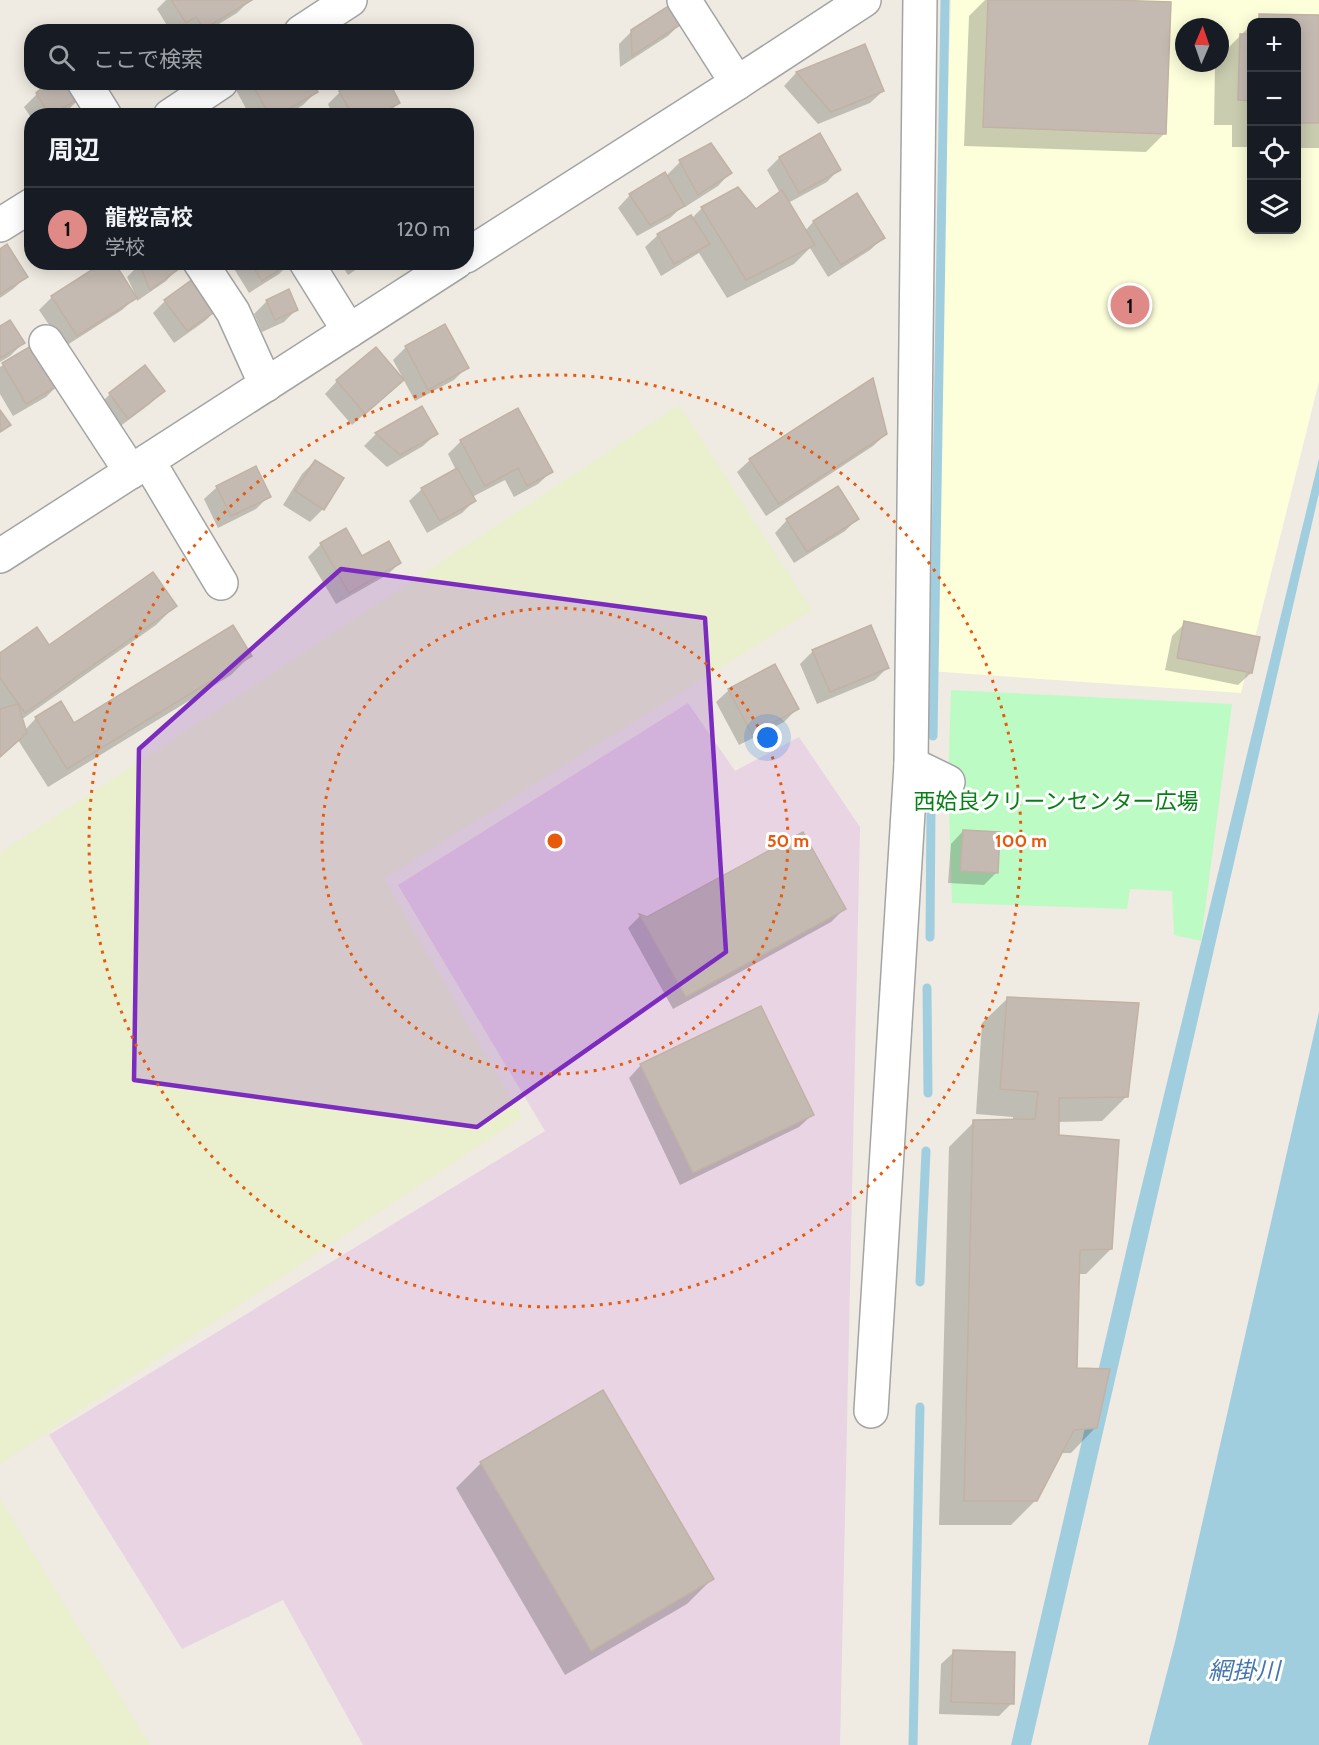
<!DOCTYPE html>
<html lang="ja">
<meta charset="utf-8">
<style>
:root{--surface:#171b24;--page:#20242c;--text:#f1f3f6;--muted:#9ea1a6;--line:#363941;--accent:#df8a87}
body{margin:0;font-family:Cabin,"Noto Sans JP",sans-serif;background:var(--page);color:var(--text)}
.controls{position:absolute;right:18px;top:18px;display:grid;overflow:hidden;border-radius:12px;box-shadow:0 3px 15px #0003}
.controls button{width:54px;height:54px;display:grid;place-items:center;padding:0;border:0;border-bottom:2px solid var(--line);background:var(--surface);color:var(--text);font:30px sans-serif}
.compass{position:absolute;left:1175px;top:18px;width:54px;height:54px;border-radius:50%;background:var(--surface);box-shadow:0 3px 15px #0003;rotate:2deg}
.you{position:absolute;left:768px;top:738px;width:21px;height:21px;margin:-15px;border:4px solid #fff;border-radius:50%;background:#1a73e8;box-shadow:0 0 0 9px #1a73e833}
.badge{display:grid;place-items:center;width:39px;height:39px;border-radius:50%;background:var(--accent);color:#111;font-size:20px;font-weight:700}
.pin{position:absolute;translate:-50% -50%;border:3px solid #fff;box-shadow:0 2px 6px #0006}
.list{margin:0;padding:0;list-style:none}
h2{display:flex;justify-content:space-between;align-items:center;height:78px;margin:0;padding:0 24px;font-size:26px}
h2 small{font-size:20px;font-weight:400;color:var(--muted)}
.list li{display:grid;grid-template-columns:39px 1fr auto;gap:18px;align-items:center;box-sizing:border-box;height:84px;padding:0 24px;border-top:2px solid var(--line)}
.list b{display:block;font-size:22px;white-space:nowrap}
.list p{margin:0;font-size:20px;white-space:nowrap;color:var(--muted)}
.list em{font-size:20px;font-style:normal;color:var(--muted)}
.icon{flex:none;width:33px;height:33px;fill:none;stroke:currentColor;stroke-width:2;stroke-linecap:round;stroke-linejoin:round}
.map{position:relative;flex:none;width:1319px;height:1745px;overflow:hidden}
.search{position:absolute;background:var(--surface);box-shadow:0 3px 15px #0003;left:24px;top:24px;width:450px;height:66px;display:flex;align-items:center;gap:15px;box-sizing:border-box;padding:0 21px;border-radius:24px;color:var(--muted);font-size:22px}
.panel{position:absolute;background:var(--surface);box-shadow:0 3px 15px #0003;left:24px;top:108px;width:450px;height:162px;border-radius:24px}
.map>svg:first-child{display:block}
.industrial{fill:#e8d4e3}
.education{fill:#fdffdb;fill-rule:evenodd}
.farmland{fill:#eaefcd}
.park{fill:#bdfbc5}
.water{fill:#a1cedf}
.shadow{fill:#0003}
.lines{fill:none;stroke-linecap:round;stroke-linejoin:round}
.stream{stroke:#a1cedf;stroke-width:9}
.building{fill:#c4bab2;stroke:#c1b2a4;stroke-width:1.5}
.minor-casing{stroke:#a4a4a4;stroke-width:36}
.minor{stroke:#fff;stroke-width:33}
.marked{fill:#7b2cbf;fill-opacity:0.2;stroke:#7b2cbf;stroke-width:4.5;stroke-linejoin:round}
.ring{fill:none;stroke:#e8590c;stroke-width:3;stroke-dasharray:3 6}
.labels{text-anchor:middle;stroke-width:6;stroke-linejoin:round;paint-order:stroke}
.park-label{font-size:22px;fill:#077f17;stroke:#fff}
.water-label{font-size:24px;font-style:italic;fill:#4676b0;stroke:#fff}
.centre{fill:#e8590c;stroke:#fff;stroke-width:3}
.ring-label{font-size:18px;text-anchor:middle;font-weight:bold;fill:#e8590c;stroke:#fff;stroke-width:6;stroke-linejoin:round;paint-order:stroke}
</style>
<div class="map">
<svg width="1319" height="1745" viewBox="0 0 1319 1745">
<rect width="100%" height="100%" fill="#efebe2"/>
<polygon class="industrial" points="688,703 735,771 799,737 860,827 840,1745 363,1745 283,1600 182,1649 49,1435 545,1131 398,885"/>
<path class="education" d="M951 0H1319V381L1241 693 929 671ZM1252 22H1296V230H1252ZM1184 27H1220V63H1184Z"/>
<g class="farmland">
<polygon points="679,405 812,610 384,879 522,1117 0,1464 0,853"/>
<polygon points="0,1499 150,1745 0,1745"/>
</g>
<polygon class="park" points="951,690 1232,704 1201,941 1174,935 1172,891 1130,889 1127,909 952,903 948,782"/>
<g class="water">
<polygon points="1319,459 1319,493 1031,1745 1011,1745 1132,1226"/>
<polygon points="1319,1012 1319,1745 1148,1745 1175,1642"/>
</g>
<g class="shadow">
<polygon points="166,0 250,0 237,13 206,32 184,32 182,28 177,32 171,32 157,9"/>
<polygon points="985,0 1072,0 1165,133 1146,152 964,146 969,16"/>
<polygon points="1260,16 1319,17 1319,148 1296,148 1296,22 1253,22"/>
<polygon points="681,23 668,36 620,67 619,44 632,31"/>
<polygon points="1252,24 1252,147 1232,147 1232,125 1214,125 1215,63 1220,63 1220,56"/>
<polygon points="864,46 883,91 870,103 818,124 784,86 796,73"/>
<polygon points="244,82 311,82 316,92 303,105 285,116 250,116 236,90"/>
<polygon points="340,92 398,103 385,116 333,116 328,104"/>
<polygon points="37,94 83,95 70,108 57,116 32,116 32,119 24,107"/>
<polygon points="779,158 839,169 827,182 788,203 805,231 813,222 856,196 883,238 870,250 828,277 810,248 794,264 727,298 699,253 661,276 645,247 658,235 692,218 702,208 755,211 780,193 767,170"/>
<polygon points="680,162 730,173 718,186 685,207 684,205 670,218 637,236 618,208 630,195 666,176"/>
<polygon points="0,251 26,277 13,289 0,298"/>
<polygon points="144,262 174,262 178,268 166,281 137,301 136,297 122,310 64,347 39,310 52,297 135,294 127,277 140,264"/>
<polygon points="230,262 291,262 279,274 249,293"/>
<polygon points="340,262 367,262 348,275"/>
<polygon points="165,301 218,308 205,321 174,343 153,313"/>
<polygon points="267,301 296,310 284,322 262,332 254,314"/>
<polygon points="0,328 23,343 10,356 0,362"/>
<polygon points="36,345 59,384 46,397 13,416 0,394 0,367"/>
<polygon points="406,347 467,367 454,380 415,401 393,360"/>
<polygon points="145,367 163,391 150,404 115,430 97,407 110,394"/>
<polygon points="402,380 352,425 325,394 337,381"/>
<polygon points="422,408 436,434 423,446 387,467 364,446 376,434"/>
<polygon points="886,434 873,446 766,516 737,472 750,460"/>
<polygon points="461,441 551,472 538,484 514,497 505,480 472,497 474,501 462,513 427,533 409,501 422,489 456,470 448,454"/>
<polygon points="315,461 323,509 310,522 283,505 302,474"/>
<polygon points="217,487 269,496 256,509 218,528 204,499"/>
<polygon points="857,519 845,531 794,563 775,533 787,520"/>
<polygon points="321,544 362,558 400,563 387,575 336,604 308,557"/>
<polygon points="175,606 156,625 21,720 25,730 36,718 74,725 250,656 231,675 48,787 18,740 0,757 0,655 49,647"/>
<polygon points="1185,623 1251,673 1238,685 1165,670 1172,636"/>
<polygon points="813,651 888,667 875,680 817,704 800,664"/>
<polygon points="729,690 797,709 784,722 739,745 716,702"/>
<polygon points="963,831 997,872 984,885 948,883 951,844"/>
<polygon points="844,909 831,922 673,1009 628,928 640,916 647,919"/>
<polygon points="1008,998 1127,1096 1102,1121 1057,1122 1057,1136 1111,1249 1086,1274 1078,1274 1075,1370 1096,1427 1071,1453 1060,1453 1036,1500 1011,1525 939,1525 949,1147 974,1122 1013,1121 1013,1117 976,1114 982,1023"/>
<polygon points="641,1065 812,1115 799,1127 680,1185 629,1078"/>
<polygon points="481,1463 712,1579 687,1604 565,1675 456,1488"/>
<polygon points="954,1652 1012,1703 999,1716 939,1714 941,1664"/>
</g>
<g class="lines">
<g class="stream">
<polyline points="933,736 945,0"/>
<polyline points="930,937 931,808"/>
<polyline points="927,988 928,1093"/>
<polyline points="920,1282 926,1151"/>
<polyline points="913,1745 920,1407"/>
</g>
</g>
<g class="building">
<polygon points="171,0 252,0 204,29 196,17 186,23"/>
<polygon points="988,0 1111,0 1171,2 1166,134 983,127"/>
<polygon points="670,5 683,23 632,56 631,30"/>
<polygon points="1259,14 1319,15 1319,123 1296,123 1296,22 1259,22"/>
<polygon points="1240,34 1252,34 1252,101 1238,100"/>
<polygon points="865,44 884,91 831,112 796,72"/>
<polygon points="49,82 80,82 85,95 50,116 36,93"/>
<polygon points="251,82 312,82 318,92 277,116 270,116"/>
<polygon points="354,82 389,82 400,103 377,116 353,116 339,91"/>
<polygon points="198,103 206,114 216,111 219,116 181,116"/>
<polygon points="820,133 841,170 799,193 779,157"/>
<polygon points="711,143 732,173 698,195 679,160"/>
<polygon points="665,172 685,206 650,225 629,194"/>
<polygon points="738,187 756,209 782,190 815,245 746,280 701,207"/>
<polygon points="857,193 885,238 841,265 813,221"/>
<polygon points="691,215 710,244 674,264 657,234"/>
<polygon points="7,244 28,277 0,294 0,249"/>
<polygon points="104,262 114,262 137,298 77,336 51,296"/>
<polygon points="176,262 180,268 150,290 139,263"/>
<polygon points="250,262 292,262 262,281"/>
<polygon points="197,276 220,308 187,331 164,300"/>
<polygon points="289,289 298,310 275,320 266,300"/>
<polygon points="10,320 25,343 0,358 0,326"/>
<polygon points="445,324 469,368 428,390 405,346"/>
<polygon points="36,343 61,384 26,404 2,363"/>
<polygon points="376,347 404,380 365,414 336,380"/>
<polygon points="145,365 165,391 128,419 109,393"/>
<polygon points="873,378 887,434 779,504 749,459"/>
<polygon points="422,406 438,434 400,455 375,433"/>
<polygon points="518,408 553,472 527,486 518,468 485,486 460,440"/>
<polygon points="0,410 11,425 0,432"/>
<polygon points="315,460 344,478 324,510 295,491"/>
<polygon points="256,466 271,497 231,516 216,486"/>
<polygon points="457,468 476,501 440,521 421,488"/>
<polygon points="838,486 859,519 807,552 786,519"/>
<polygon points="346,528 362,556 389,541 401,563 349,593 320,543"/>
<polygon points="153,572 177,606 25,713 0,678 0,653 37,627 49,645"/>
<polygon points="1184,621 1260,637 1252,673 1177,658"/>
<polygon points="233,625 252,656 67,769 35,717 61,701 74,723"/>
<polygon points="871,625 889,668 830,692 812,650"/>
<polygon points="775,664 799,709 752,734 728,689"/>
<polygon points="18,704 27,733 0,757 0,709"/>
<polygon points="963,830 1000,832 998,873 960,871"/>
<polygon points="803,832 846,909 686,997 639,914 647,917"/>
<polygon points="1007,997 1139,1003 1128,1097 1059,1098 1059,1135 1119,1140 1112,1249 1080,1250 1077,1368 1110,1369 1097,1428 1074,1430 1037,1501 964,1501 973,1120 1035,1119 1038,1092 1000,1089"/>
<polygon points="761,1006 814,1115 693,1173 640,1064"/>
<polygon points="603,1390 714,1579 591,1651 480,1462"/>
<polygon points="953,1650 1015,1652 1014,1704 951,1702"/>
</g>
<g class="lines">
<defs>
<g id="minor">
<polyline points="684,0 737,83"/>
<polyline points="301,32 350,0"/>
<polyline points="84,82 105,116"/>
<polyline points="170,116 221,82"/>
<polyline points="0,225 32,205"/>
<polyline points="466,256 737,83 864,0"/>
<polyline points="200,262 233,312 266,385"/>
<polyline points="306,262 349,331"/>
<polyline points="46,342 131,472"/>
<polyline points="148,461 221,583"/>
<polyline points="0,556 456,262"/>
<polyline points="911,764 948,782"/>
<polyline points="871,1411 911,764 920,0"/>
</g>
</defs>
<use href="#minor" class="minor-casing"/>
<use href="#minor" class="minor"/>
</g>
<path class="marked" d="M341 569 705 618 726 952 477 1127 134 1080 139 749Z"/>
<g class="ring">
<circle cx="555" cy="841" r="233"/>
<circle cx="555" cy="841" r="466"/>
</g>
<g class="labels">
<g class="park-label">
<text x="1056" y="809">西姶良クリーンセンター広場</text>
</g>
<g class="water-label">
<text x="1244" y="1679">網掛川</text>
</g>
</g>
<circle cx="555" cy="841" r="9" class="centre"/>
<g class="ring-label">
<text x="788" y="847">50 m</text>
<text x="1021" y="847">100 m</text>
</g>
</svg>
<div class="controls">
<button>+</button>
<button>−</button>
<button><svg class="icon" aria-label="locate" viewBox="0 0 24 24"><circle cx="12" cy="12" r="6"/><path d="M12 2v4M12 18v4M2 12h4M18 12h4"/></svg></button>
<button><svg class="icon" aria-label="layers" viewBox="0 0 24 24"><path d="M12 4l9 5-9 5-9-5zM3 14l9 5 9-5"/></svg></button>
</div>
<svg class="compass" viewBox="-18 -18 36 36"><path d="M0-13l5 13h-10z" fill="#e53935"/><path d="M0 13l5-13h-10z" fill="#9ea1a6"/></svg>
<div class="you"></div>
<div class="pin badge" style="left:1130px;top:305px">1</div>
<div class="search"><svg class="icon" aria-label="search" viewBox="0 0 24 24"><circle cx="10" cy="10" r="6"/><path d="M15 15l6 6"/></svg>ここで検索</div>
<section class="panel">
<h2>周辺<small></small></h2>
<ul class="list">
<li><span class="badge">1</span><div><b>龍桜高校</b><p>学校</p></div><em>120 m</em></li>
</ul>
</section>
</div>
